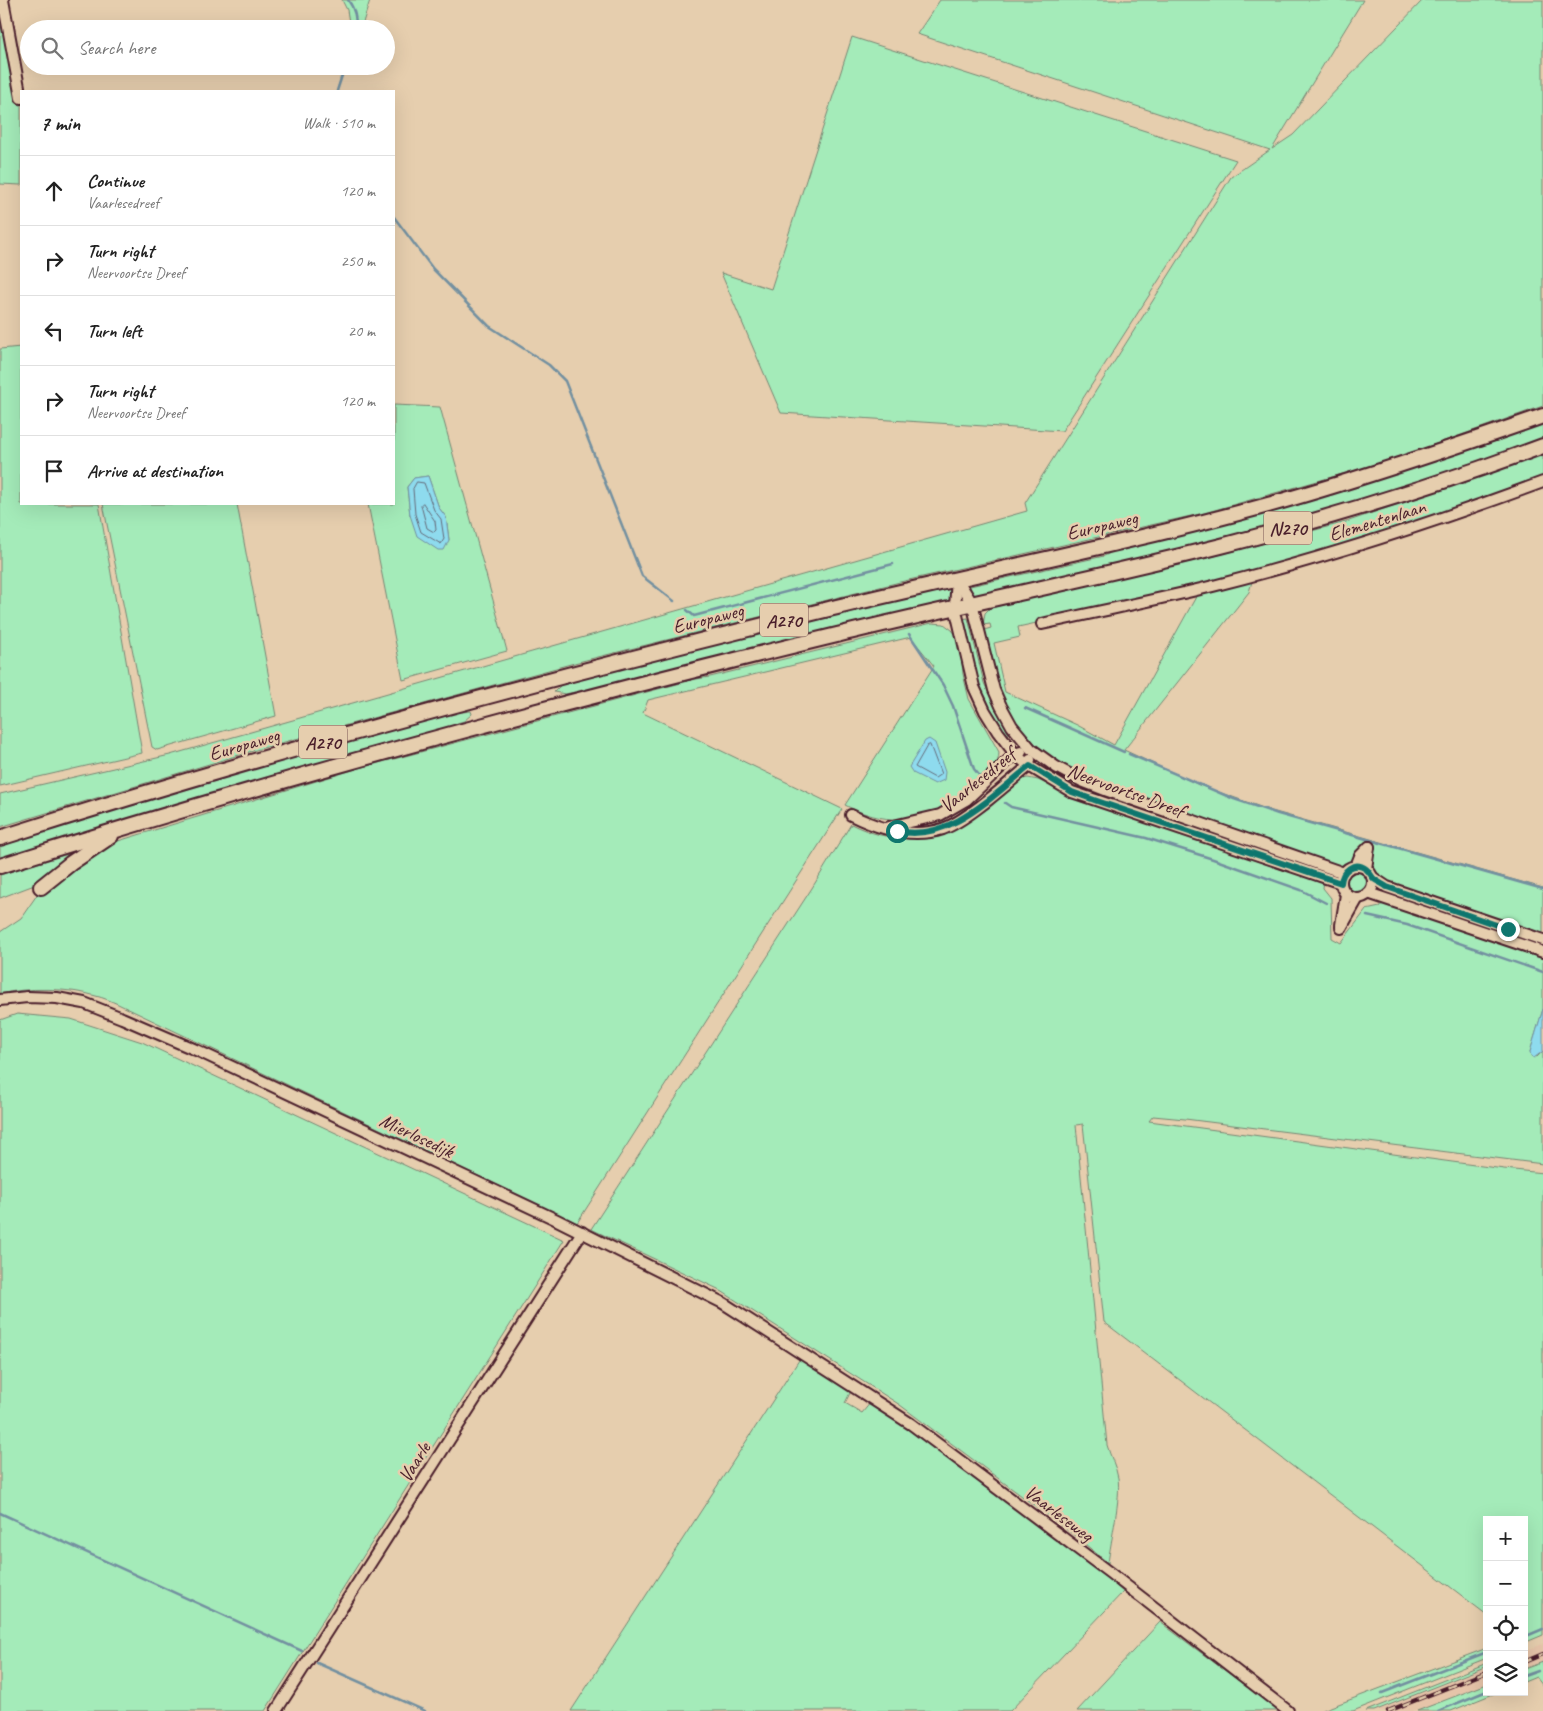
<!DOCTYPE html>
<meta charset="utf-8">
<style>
:root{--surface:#fff;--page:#f2f2f2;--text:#222;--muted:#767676;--line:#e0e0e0}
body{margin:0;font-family:Caveat,sans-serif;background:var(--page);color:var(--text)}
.controls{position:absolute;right:15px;bottom:15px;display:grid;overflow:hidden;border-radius:0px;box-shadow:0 5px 20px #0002}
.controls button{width:45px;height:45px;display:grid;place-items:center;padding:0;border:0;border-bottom:1px solid var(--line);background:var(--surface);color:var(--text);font:25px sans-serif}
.stop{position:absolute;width:15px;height:15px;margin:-11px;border:4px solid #0f766e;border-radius:50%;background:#fff}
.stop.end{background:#0f766e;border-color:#fff;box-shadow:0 1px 5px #0008}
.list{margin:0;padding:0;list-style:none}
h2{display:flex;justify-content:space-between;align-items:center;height:65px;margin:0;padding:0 20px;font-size:21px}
h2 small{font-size:16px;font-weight:400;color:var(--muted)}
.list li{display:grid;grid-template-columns:32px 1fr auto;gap:15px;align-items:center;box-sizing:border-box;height:70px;padding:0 20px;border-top:1px solid var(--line)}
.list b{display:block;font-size:19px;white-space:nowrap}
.list p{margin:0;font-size:16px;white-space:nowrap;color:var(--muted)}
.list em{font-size:16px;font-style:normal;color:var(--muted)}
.icon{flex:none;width:28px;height:28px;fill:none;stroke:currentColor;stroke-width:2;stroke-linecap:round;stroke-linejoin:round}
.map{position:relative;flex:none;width:1543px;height:1711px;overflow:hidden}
.search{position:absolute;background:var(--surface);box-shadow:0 5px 20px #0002;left:20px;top:20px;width:375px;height:55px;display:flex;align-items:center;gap:12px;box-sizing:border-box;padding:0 18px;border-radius:28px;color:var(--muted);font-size:19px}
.panel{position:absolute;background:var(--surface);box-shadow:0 5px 20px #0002;left:20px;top:90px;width:375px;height:415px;border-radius:0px}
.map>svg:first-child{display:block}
.built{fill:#e6c4a9}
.green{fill:#a4ebb9;stroke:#778572;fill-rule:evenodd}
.water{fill:#8edbee;stroke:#7390a0}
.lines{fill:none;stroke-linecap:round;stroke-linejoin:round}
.shore{stroke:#656a79;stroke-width:1}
.stream{stroke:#7390a0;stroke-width:2.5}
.minor-casing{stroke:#4a1f2b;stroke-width:14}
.highway-casing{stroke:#4a1f2b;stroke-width:18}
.minor{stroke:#e6ceae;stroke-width:10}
.highway{stroke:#e6ceae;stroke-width:14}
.rail-casing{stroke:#4a1f2b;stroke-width:4.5}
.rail{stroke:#e6ceae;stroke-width:2.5;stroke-dasharray:8;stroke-linecap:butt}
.route{stroke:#0f766e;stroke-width:6}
.labels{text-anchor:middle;stroke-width:5;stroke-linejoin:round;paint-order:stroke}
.shield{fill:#e6ceae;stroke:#795452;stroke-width:1}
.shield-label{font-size:19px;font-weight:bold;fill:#4a1f2b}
.street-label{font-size:20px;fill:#4a1f2b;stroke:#e6ceae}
</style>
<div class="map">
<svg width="1543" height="1711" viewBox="0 0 1543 1711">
<rect width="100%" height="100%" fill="#e6ceae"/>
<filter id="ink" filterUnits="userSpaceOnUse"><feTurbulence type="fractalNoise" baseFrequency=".02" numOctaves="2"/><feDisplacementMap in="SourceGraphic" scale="10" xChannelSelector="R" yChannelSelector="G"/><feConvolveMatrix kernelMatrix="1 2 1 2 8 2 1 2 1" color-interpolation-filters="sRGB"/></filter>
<g filter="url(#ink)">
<g class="built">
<polygon points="1543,1644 1543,1662 1524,1669 1524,1651"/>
<polygon points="1487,1666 1487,1684 1417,1711 1374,1711"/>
</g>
<g class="green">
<polygon points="0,0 21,98 21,185 0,184"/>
<polygon points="342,0 370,0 361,29 350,29 347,10"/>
<polygon points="940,0 1363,0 1272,149 1293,135 1423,0 1543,0 1543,406 1385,462 1204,513 900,582 578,662 259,749 0,827 0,794 170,755 1027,511 1025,503 1231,177 1270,150 917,34"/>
<polygon points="852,37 1236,160 1062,431 781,413 721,273 771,289"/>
<polygon points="21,347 21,504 99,504 142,753 0,786 0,349"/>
<path d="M394 405 440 407 507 651 403 680 368 504H394ZM428 476 439 508 446 517 449 540 410 515 407 487 414 478Z"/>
<path d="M1543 420V439C1430 480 1315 517 1199 546 1124 564 1048 580 973 597L970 586 1104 556 1125 546Z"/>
<path d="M1543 454V481C1437 516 1330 552 1221 581 1154 599 1086 612 1018 627L1020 637 994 643 1005 692 1077 725 1114 745 1197 595 1253 578 1249 592 1124 750 1199 785 1272 811 1543 888V938L1378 879 1372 865 1374 855 1359 852C1354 861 1348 866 1336 866L1107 786 1069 770 1041 750 1015 722 998 691 984 630 991 628 990 624 983 625 985 613 990 608 1207 558 1346 522Z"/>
<polygon points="103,504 237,504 276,716 157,750 152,747"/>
<polygon points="950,589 953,602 578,694 575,692 565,694 554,692 561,685 571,682 571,679 929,590"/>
<polygon points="968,618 984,683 1009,734 1006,736 987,707 976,678 962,619"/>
<path d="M932 623 944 624 952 630 956 635 961 652 963 674 969 699 999 752C999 765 991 772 982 781 943 821 895 831 845 805L934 666 911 637 648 700 643 713 842 809 577 1223 118 1004C111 1001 104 998 96 996 71 988 25 987 0 994V932L21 918 39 892 95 851 118 841 356 769 696 679 710 677Z"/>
<polygon points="453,710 454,713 471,711 472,714 464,721 457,723 457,727 0,860 0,842"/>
<path d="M1028 778 1038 780 1082 801 1114 812 1140 817 1227 846 1252 859 1286 871 1309 874 1324 880 1323 888 1331 898 1332 938 1341 943 1366 910 1380 907 1384 901 1543 954V1009L1530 1052 1537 1057 1543 1051V1164L1185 1119 1153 1116 1149 1121 1504 1169 1543 1173V1635L1524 1643V1520H1487V1615L1104 1322 1083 1124 1076 1125 1107 1445C1110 1456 1116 1466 1118 1478 1121 1498 1111 1540 1108 1563L1074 1535 900 1405 718 1289 591 1229 812 888 851 824C891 844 926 842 965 821 973 817 982 813 989 808 1002 798 1011 780 1028 778Z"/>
<polygon points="1113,798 1328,869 1326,875 1111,802"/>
<polygon points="84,849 37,884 0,898 0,875"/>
<circle cx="1357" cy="883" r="11"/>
<polygon points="1387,890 1543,943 1543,950 1385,896"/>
<polygon points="17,1014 71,1019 142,1042 564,1240 265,1711 0,1711 0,1020"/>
<polygon points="801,1357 851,1391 845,1403 862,1413 871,1402 904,1424 1084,1558 1123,1592 1010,1711 571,1711"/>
<polygon points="1160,1622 1279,1711 1077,1711"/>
<polygon points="1487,1648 1487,1658 1353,1711 1320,1711"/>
<polygon points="1543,1662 1543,1686 1536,1677 1524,1682 1524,1669"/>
<polygon points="1487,1663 1487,1666 1374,1711 1366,1711"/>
<polygon points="1487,1684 1487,1692 1498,1692 1451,1711 1417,1711"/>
</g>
<g class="water">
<polygon points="428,476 439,508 446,517 449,540 444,550 438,550 417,536 410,515 407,487 414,478"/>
<polygon points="929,739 935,743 945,772 944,780 935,784 913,773 909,767 925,741"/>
<polygon points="1543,1009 1543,1051 1534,1058 1531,1056 1530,1052"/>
</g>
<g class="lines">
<g class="shore">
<polygon points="417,482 424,483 434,510 441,519 444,539 441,544 421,532 415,514 413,489"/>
<polygon points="423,503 435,521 436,530 434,532 427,528 421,505"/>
<polygon points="930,745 941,774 935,778 915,767 927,746"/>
</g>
<g class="stream">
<path d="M348 0C355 9 356 18 356 29"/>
<polyline points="337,91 345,66"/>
<polyline points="394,217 433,269 489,326 549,365 565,381 642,576 674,601"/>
<polyline points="687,610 694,616 893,564"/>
<polyline points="909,634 943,685 953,706 974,769 979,775"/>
<polyline points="1025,708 1124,752"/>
<polyline points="1129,754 1234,799 1278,814 1543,889"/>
<polyline points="1005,803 1011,807 1146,838 1213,859 1301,890 1326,903"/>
<polyline points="1367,916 1407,925 1543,972"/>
<polyline points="0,1513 302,1651"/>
<polyline points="1524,1637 1543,1629"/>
<polyline points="317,1663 425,1711"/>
<polyline points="1524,1676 1538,1671"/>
<polyline points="1382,1693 1487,1652"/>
<polyline points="1438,1711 1487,1691"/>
</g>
<defs>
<g id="minor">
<polyline points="3,0 21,98"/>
<polyline points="957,579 955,607 974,687 985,711 998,732 1015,754 1029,766 1072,792 1341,883"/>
<polyline points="957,579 972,603 994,690 1001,706 1012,726 1031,749 1056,767 1082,781 1108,791 1344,873"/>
<path d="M1042 624C1099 611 1157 600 1213 586 1325 558 1435 522 1543 482"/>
<path d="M851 815C879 829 912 839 943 829 968 820 1008 783 1029 766L1030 760"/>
<polyline points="889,827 940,815 966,800 1015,754 1021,752"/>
<polyline points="1356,866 1360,856 1369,847"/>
<circle cx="1357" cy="882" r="16"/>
<polyline points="1366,869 1369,847"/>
<polyline points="1372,877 1387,887 1543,940"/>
<polyline points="1368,893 1543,952"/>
<polyline points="1341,925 1346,894"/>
<polyline points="1341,928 1358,898"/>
<polyline points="0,1000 27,997 57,998 84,1003 122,1018 196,1050 555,1219 723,1303 911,1424 1110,1573 1288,1711"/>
<polyline points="276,1711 582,1232"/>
</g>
<g id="highway">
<path d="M0 838C273 751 551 677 829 609 975 573 1123 545 1268 505 1361 479 1452 448 1543 416"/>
<path d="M0 866C276 779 556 703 837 635 965 604 1093 578 1221 546 1330 518 1438 485 1543 446"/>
<polyline points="41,887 71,863 111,836"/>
</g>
</defs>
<use href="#minor" class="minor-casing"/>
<use href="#highway" class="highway-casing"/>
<use href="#minor" class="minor"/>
<use href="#highway" class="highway"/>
<defs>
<g id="rail">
<polyline points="1524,1662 1543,1654"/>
<polyline points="1388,1711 1487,1672"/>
</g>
</defs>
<use href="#rail" class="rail-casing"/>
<use href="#rail" class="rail"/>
</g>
</g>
<g class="lines" filter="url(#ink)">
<path class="route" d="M897 831C949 843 992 796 1030 766L1072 792 1097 801 1341 883C1342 871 1354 860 1366 869 1370 872 1371 876 1374 879 1378 882 1383 884 1387 887L1508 929"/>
</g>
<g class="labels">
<g class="shield">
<rect x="1264" y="511.5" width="48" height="33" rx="4"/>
<rect x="760" y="603.5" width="48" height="33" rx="4"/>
<rect x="299" y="725.5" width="48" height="33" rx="4"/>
</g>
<g class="shield-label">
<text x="1288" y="535">N270</text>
<text x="784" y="627">A270</text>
<text x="323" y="749">A270</text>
</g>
<g class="street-label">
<text transform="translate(1377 520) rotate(-17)" y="7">Elementenlaan</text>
<text transform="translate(1102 525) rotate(-13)" y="7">Europaweg</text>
<text transform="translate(708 618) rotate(-14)" y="7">Europaweg</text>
<text transform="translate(244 744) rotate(-16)" y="7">Europaweg</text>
<text transform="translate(977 780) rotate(-39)" y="7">Vaarlesedreef</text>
<text transform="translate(1126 790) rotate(20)" y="7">Neervoortse Dreef</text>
<text transform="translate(417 1135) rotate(25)" y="7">Mierlosedijk</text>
<text transform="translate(414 1462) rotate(-58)" y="7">Vaarle</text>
<text transform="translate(1059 1513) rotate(37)" y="7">Vaarleseweg</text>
</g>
</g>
</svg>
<div class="controls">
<button>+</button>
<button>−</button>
<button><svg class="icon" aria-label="locate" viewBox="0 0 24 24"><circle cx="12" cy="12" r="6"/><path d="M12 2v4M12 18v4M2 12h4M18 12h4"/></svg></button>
<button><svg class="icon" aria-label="layers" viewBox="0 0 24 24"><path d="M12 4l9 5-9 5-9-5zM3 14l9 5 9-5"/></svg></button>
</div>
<div class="stop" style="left:897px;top:831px"></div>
<div class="stop end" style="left:1508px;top:929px"></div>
<div class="search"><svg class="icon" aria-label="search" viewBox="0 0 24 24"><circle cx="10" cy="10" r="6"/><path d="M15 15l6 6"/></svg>Search here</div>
<section class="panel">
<h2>7 min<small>Walk · 510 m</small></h2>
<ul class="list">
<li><svg class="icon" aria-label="ahead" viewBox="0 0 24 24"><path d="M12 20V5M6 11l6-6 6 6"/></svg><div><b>Continue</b><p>Vaarlesedreef</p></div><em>120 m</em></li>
<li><svg class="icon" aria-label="right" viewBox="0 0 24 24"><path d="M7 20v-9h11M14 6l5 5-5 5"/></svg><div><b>Turn right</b><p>Neervoortse Dreef</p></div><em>250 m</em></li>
<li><svg class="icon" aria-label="left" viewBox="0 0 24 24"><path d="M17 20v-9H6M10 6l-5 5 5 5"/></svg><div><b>Turn left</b></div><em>20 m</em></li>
<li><svg class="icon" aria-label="right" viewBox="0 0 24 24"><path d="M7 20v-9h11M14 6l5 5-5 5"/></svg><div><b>Turn right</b><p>Neervoortse Dreef</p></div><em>120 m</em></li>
<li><svg class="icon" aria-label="arrive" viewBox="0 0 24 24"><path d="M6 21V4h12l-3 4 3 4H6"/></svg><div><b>Arrive at destination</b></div></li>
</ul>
</section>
</div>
